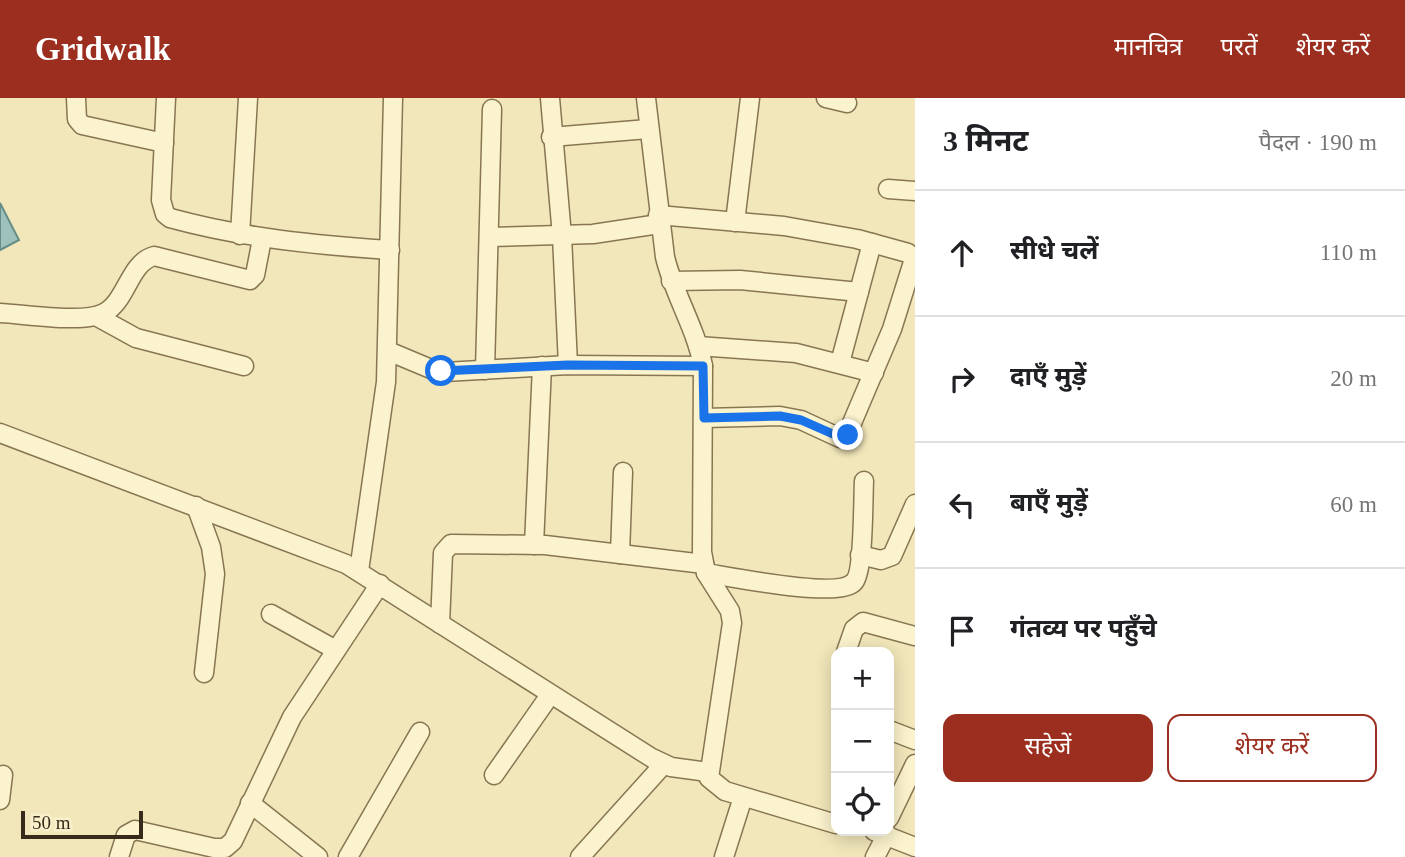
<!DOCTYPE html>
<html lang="hi">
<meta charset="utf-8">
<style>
:root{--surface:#fff;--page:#f6f6f6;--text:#202124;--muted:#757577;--line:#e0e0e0;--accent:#9b2e1f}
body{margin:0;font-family:"Times New Roman","Noto Sans Devanagari",serif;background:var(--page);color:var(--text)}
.controls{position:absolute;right:21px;bottom:21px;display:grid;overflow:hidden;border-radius:14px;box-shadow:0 4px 18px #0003}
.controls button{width:63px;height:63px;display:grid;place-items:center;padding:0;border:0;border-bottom:2px solid var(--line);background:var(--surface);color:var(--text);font:35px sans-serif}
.scale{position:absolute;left:21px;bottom:18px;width:122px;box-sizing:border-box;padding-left:7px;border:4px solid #362b1a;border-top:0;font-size:19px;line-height:24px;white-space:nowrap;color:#362b1a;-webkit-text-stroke:5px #f8f0ca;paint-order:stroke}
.stop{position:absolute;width:21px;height:21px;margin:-16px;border:5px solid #1a73e8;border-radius:50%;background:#fff}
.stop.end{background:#1a73e8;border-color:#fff;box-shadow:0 2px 7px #0008}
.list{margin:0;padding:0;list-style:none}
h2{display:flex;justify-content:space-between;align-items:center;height:91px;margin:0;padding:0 28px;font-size:30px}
h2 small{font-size:23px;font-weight:400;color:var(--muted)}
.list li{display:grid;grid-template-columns:46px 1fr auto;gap:21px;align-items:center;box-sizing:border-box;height:126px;padding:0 28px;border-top:2px solid var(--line)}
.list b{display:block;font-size:26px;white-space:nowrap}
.list em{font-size:23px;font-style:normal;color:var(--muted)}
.actions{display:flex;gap:14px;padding:21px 28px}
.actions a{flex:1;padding:16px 0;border:2px solid var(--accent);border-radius:14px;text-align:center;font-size:24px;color:var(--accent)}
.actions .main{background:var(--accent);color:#fff}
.icon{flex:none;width:38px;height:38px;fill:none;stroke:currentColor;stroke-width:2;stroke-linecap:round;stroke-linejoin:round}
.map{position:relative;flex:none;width:915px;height:759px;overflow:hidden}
header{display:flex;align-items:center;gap:42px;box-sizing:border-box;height:98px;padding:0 35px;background:var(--accent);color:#fff}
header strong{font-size:33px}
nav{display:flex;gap:38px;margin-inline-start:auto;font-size:24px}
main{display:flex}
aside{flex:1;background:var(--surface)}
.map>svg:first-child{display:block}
.water{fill:#9fc1bb;stroke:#668e89;stroke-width:2}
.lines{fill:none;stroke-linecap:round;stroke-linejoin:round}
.minor-casing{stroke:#887653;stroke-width:21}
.minor{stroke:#fbf3cd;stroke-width:18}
.route{stroke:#1a73e8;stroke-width:9}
</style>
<header>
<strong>Gridwalk</strong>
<nav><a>मानचित्र</a><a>परतें</a><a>शेयर करें</a></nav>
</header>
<main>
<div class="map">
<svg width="915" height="759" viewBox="0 0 915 759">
<rect width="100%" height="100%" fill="#f1e7ba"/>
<polygon class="water" points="0,105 19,142 0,152"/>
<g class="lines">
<defs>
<g id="minor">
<polyline points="76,0 77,21 82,27 164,45"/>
<path d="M166 0 161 102 165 116 170 120C243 140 315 147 390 152"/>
<polyline points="550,0 562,138 568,267"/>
<path d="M646 0 665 159C674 197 696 230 703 268L702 454 706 475 730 513 732 525 709 680 725 693 836 726"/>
<polyline points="826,0 847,5"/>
<polyline points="551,39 648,31"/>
<polyline points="888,91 915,93"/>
<polyline points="658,117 784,128 857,141 908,155 914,161 892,231 846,339 840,340 801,322 780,318 704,320"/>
<polyline points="735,124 750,0"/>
<polyline points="240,137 248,0"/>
<polyline points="489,139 593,136 659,126"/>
<polyline points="671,183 740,182 859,194"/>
<path d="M0 215C25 216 83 226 104 215 127 203 129 165 154 158L250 182 255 177 262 141"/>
<polyline points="96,218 136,240 244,268"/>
<polyline points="698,248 796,255 874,275"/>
<polyline points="388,253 431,271 445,274 568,267 703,268"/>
<polyline points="840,265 872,145"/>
<polyline points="485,272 492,11"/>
<polyline points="0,335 346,466 652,660 671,669 708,674"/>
<polyline points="196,408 211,449 215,476 204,575"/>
<polyline points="534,447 542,268"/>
<polyline points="620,456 623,374"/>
<polyline points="860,457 881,462 892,458 915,406"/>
<polyline points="359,473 386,284 393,0"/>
<path d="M706 475C731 479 838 501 854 484 864 474 863 400 864 383"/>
<polyline points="271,516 336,552"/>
<polyline points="440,526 443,455 451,446 545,447 704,466"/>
<polyline points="846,554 854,531 863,524 915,538"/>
<polyline points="889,632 915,642"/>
<polyline points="494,677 550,597"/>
<polyline points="0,702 3,677"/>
<polyline points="250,705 318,759"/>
<polyline points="889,720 915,666"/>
<polyline points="874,733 915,749"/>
<polyline points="119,759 126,737 135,732 214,750 225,750 233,743 292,619 380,486"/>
<polyline points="348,759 420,634"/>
<polyline points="580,759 664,666"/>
<polyline points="724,759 743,699"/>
<polyline points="875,759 887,736"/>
</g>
</defs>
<use href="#minor" class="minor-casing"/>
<use href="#minor" class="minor"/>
</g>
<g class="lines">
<polyline class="route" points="441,273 568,267 703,268 704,320 780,318 801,322 842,340 848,337"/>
</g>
</svg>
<div class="controls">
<button>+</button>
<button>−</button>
<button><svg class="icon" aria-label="locate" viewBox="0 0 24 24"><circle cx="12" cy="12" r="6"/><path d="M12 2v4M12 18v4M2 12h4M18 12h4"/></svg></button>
</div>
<div class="scale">50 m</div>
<div class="stop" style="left:441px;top:273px"></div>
<div class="stop end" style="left:848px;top:337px"></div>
</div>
<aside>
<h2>3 मिनट<small>पैदल · 190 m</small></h2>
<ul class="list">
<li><svg class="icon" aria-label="ahead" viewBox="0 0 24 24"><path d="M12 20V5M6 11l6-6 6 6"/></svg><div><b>सीधे चलें</b></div><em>110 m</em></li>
<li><svg class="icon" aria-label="right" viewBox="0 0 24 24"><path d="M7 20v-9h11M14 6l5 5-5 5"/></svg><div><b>दाएँ मुड़ें</b></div><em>20 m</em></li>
<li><svg class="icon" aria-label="left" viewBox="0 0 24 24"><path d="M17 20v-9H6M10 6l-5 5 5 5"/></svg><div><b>बाएँ मुड़ें</b></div><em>60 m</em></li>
<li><svg class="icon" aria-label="arrive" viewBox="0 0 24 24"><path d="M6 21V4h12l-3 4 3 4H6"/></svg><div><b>गंतव्य पर पहुँचे</b></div></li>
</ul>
<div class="actions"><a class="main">सहेजें</a><a>शेयर करें</a></div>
</aside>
</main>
